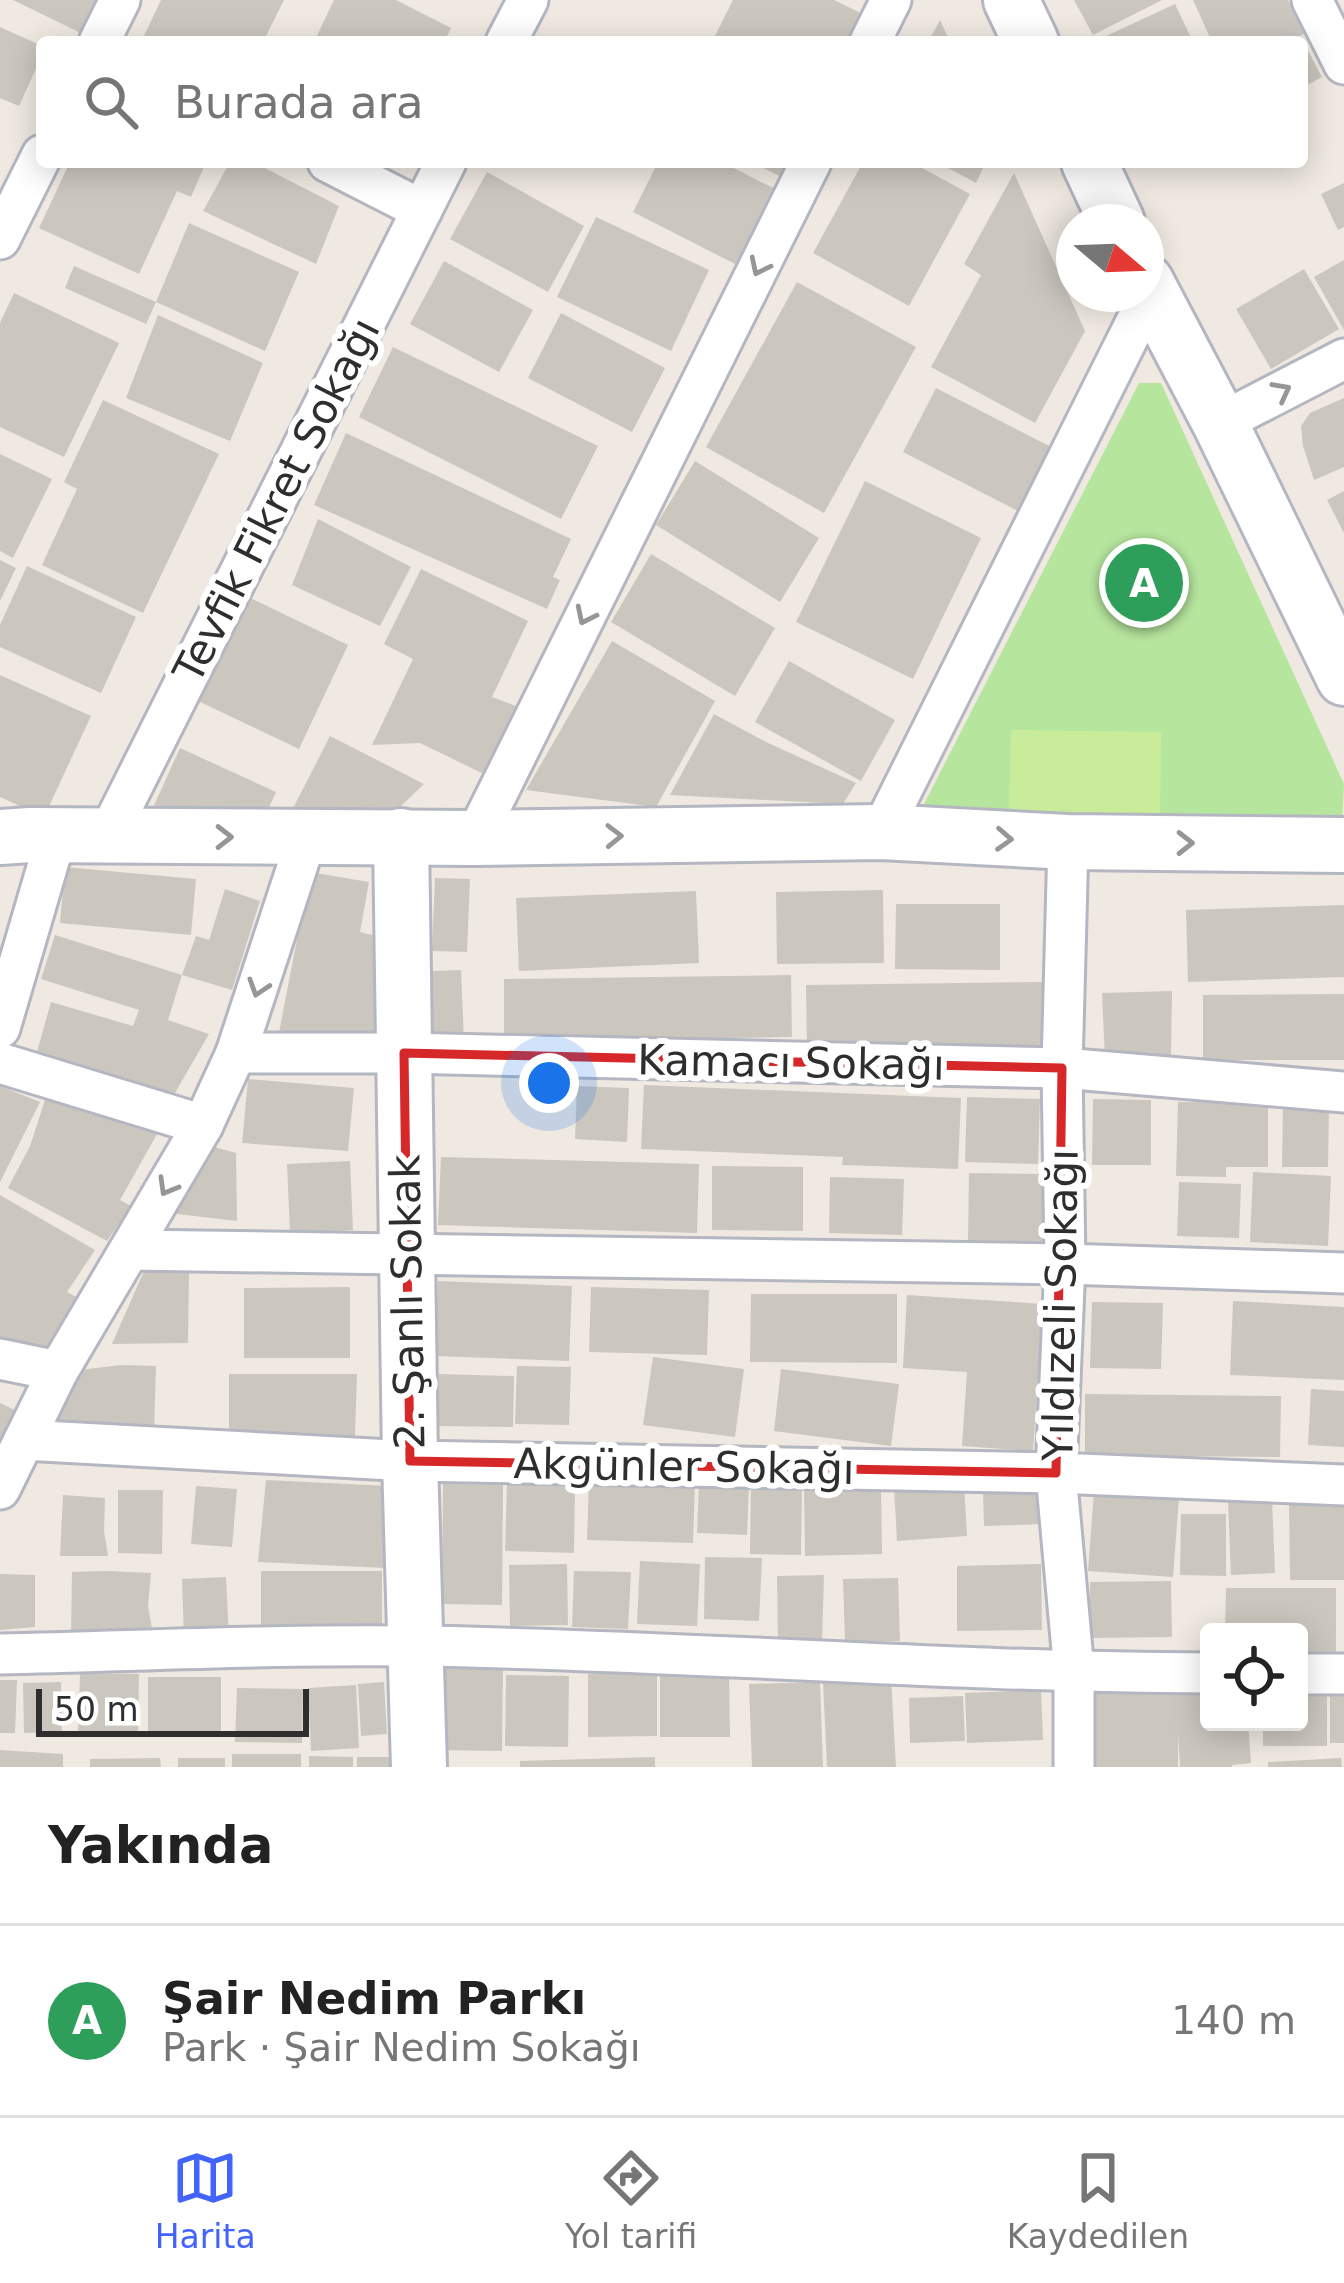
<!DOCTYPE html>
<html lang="tr">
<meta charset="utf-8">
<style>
:root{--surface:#fff;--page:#f6f6f6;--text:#222;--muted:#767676;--line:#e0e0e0;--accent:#4264fb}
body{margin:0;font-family:"DejaVu Sans",sans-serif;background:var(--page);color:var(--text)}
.controls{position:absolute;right:36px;bottom:36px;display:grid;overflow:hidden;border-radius:12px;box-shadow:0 6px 30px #0003}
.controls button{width:108px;height:108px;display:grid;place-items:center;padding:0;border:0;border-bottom:3px solid var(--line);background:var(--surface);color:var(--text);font:60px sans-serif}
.compass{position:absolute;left:1056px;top:204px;width:108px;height:108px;border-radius:50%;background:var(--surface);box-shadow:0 6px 30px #0003;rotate:109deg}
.scale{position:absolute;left:36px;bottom:30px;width:273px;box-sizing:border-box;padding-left:12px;border:6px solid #2e2e2e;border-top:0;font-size:33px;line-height:42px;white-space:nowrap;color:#2e2e2e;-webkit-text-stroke:9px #fff;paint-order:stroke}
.you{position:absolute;left:549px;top:1083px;width:42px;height:42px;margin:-30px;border:9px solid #fff;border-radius:50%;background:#1a73e8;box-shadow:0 0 0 18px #1a73e833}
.badge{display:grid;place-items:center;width:78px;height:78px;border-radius:50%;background:var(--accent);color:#fff;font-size:39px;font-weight:700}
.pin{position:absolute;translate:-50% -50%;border:6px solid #fff;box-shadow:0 3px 12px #0006}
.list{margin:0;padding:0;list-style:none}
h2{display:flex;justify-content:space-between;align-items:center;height:156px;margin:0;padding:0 48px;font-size:51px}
h2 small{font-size:39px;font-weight:400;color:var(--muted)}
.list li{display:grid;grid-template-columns:78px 1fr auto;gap:36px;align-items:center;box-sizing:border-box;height:192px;padding:0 48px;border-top:3px solid var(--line)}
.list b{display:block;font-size:45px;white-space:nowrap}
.list p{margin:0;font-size:39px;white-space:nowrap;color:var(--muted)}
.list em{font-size:39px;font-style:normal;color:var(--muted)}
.icon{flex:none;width:66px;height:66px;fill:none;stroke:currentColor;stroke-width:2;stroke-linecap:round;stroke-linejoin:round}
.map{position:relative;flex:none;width:1344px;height:1767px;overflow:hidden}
.search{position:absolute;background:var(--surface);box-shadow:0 6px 30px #0003;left:36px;right:36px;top:36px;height:132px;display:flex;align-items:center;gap:30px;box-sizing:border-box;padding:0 42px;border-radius:12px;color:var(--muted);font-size:45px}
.sheet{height:348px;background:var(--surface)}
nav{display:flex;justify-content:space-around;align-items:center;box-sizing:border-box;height:168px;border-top:3px solid var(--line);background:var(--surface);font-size:33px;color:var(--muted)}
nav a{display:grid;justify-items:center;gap:6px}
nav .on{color:var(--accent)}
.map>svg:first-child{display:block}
.green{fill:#b6e59e}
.pitch{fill:#c9ec9a}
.building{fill:#cbc7bf}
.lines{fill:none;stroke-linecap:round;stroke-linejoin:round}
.street-casing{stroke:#b4b7c1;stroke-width:45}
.secondary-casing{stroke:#b4b7c1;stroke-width:60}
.street{stroke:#fff;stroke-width:39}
.secondary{stroke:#fff;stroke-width:54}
.oneway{stroke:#969696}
.marked{fill:none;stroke:#d62828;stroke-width:9;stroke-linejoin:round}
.labels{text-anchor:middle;stroke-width:12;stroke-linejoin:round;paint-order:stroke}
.street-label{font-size:42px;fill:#2e2e2e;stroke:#fff}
</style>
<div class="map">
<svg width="1344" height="1767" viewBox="0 0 1344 1767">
<rect width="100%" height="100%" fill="#efe9e1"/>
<polygon class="green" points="1139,383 1161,383 1344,784 1342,823 920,812"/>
<polygon class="pitch" points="1011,730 1161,732 1160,819 1009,816"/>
<g class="building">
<polygon points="13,0 104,0 87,36"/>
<polygon points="161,0 284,0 263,42 141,42"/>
<polygon points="334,0 396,0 451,28 444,42 314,42"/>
<polygon points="733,0 834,0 869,17 856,42 712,42"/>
<polygon points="1074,0 1162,0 1093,35"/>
<polygon points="1193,0 1288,0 1304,34 1288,42 1212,42"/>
<polygon points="1175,4 1193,42 1093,42"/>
<polygon points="940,20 950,42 928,42"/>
<polygon points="0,27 42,46 42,55 19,106 0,98"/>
<polygon points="1302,39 1322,77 1302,88"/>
<polygon points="70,162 206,162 191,197 177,191 139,274 39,228"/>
<polygon points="230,162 253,162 339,206 316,264 203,211"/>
<polygon points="658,162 722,162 777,190 739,266 633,212"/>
<polygon points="752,162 796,162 787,180"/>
<polygon points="863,162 911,162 970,194 909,306 813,253"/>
<polygon points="937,162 986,162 976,183"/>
<polygon points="487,172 584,226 548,292 450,239"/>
<polygon points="1014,173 1085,331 1035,423 931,367 981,275 964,264"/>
<polygon points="1344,183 1344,227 1338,230 1321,194"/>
<polygon points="596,217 709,270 671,351 557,297"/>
<polygon points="189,223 299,272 265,351 156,302"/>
<polygon points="1344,260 1344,330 1314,277"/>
<polygon points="444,261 533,310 499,372 410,324"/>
<polygon points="74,266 156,302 146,324 65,288"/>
<polygon points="1304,269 1339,329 1271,369 1236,309"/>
<polygon points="797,282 916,347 824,513 706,447"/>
<polygon points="14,293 119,343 64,457 0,427 0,323"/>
<polygon points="561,313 665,368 632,432 528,378"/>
<polygon points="158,315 263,363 230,441 126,398"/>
<polygon points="393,347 598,446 561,519 359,417"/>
<polygon points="936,388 1051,447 1018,511 903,452"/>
<polygon points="1344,398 1344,467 1314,480 1303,446 1301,426 1310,413"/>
<polygon points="103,400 219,454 143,613 42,565 77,489 64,482"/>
<polygon points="346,433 571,539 553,577 560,580 547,609 314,505"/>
<polygon points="0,454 52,479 13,558 0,551"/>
<polygon points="695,461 819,538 780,602 656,525"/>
<polygon points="865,481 981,538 913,679 796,622"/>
<polygon points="1344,491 1344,533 1327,500"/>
<polygon points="318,519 411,567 380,626 292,585"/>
<polygon points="651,554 775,628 735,696 611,622"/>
<polygon points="0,560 16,568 0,601"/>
<polygon points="27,566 136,617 101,693 0,647 0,625"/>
<polygon points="421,569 528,621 492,697 521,708 488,776 420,743 372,745 413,659 384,644"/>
<polygon points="246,596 348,645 299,749 196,700"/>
<polygon points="612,641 715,701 656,807 526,790"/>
<polygon points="789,661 895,720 861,781 755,722"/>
<polygon points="0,675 91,716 44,817 0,797"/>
<polygon points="714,714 766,742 856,783 843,804 670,795"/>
<polygon points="330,736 424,784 380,826 286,822"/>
<polygon points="180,748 276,792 262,823 146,823"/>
<polygon points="65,867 196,879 191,935 60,923"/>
<polygon points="310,872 369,882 360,932 384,938 389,1036 277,1043"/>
<polygon points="435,878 470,879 467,952 432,951"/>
<polygon points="225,889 260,901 232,990 182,975 196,936 209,940"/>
<polygon points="883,890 884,963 777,964 776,892"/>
<polygon points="696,891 699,963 519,971 516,898"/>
<polygon points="896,904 1000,904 1000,970 895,969"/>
<polygon points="1344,905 1344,977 1188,982 1186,910"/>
<polygon points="55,935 182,975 168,1020 209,1034 164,1112 31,1073 51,1002 133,1026 139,1010 41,979"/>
<polygon points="461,970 464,1041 411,1043 408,972"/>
<polygon points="791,975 792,1037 504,1041 504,979"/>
<polygon points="1044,982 1045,1045 807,1048 806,985"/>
<polygon points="1172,991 1171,1057 1105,1059 1102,993"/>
<polygon points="1344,994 1344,1060 1203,1060 1203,995"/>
<polygon points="248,1079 354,1088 348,1151 242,1143"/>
<polygon points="644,1085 961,1098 958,1169 842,1165 843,1157 641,1149"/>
<polygon points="0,1086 40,1102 0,1182"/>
<polygon points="577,1086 629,1088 627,1142 575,1139"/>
<polygon points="47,1094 157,1134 120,1200 131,1206 107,1241 8,1188 30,1146"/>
<polygon points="967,1097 1040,1099 1038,1164 965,1162"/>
<polygon points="1093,1099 1151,1100 1151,1165 1092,1165"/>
<polygon points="1178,1102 1268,1103 1268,1167 1226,1167 1226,1177 1176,1176"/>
<polygon points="1283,1103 1329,1105 1328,1167 1282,1167"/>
<polygon points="211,1146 236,1153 237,1221 169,1213"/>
<polygon points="441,1157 699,1164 697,1233 438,1225"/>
<polygon points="350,1161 353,1230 290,1233 287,1164"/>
<polygon points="712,1166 803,1167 803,1231 712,1230"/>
<polygon points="1253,1172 1331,1176 1328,1246 1250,1242"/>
<polygon points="969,1173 1043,1174 1044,1241 968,1241"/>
<polygon points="830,1177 904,1179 902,1235 829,1233"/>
<polygon points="1179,1182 1241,1184 1239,1238 1177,1236"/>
<polygon points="0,1195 95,1250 67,1292 78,1298 47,1354 0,1338"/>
<polygon points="144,1271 189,1273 188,1343 112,1344"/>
<polygon points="438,1281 572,1286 569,1361 436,1356"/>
<polygon points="350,1287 350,1358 244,1358 244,1288"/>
<polygon points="591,1287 709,1290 707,1355 589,1352"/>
<polygon points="751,1294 897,1294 897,1363 750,1362"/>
<polygon points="907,1295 1043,1304 1033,1451 962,1446 967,1372 903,1368"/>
<polygon points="1233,1301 1344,1307 1344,1380 1230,1375"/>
<polygon points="1092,1302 1163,1303 1161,1369 1090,1368"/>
<polygon points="653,1357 744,1369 735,1437 643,1425"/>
<polygon points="121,1365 156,1366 154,1432 48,1429 71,1371"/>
<polygon points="517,1366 571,1367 569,1425 515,1424"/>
<polygon points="781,1369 899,1384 891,1446 774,1431"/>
<polygon points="229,1374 357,1374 355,1436 229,1436"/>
<polygon points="439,1374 514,1376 513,1427 438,1426"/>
<polygon points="1311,1389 1344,1391 1344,1447 1308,1445"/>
<polygon points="1085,1394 1281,1396 1280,1457 1085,1455"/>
<polygon points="0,1403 15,1410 0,1442"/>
<polygon points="266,1480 389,1486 385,1568 258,1562"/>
<polygon points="589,1480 695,1484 693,1543 587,1540"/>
<polygon points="507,1482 575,1484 574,1553 505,1551"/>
<polygon points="699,1483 749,1485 747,1535 697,1533"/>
<polygon points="964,1483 967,1536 897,1541 894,1487"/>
<polygon points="443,1484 503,1485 502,1605 442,1604"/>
<polygon points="751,1484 802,1485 801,1555 750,1554"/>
<polygon points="196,1486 237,1489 232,1547 191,1544"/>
<polygon points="881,1486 882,1554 805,1556 804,1488"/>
<polygon points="1044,1489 1045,1524 984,1526 983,1491"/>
<polygon points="118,1490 163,1490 162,1554 118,1553"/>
<polygon points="1094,1492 1179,1497 1173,1577 1088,1571"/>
<polygon points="63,1495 105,1498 104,1531 108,1556 60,1556"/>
<polygon points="1272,1499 1275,1573 1231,1575 1228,1501"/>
<polygon points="1289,1503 1344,1503 1344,1580 1290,1580"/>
<polygon points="1181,1514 1226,1514 1226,1576 1180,1575"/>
<polygon points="705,1557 762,1558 759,1621 704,1619"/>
<polygon points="640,1561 700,1564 697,1626 637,1624"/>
<polygon points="567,1564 568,1625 510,1626 509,1565"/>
<polygon points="1041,1564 1042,1630 957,1631 957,1566"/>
<polygon points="107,1571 151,1573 148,1606 153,1634 71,1637 72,1572"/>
<rect x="261" y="1571" width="121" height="64"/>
<polygon points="574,1571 631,1572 628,1629 572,1627"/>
<polygon points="0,1574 35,1575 35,1627 0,1630"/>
<polygon points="824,1575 822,1642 778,1643 777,1576"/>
<polygon points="226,1577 229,1637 184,1639 182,1579"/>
<polygon points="898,1578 900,1641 845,1642 843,1579"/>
<polygon points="1171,1581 1172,1637 1090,1638 1090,1582"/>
<polygon points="1226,1588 1336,1588 1336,1661 1299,1661 1299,1632 1225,1632"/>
<polygon points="433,1667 503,1668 502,1751 432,1750"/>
<polygon points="80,1673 139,1674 138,1734 78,1732"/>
<polygon points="588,1674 657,1674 657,1736 588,1737"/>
<polygon points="729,1674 730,1737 660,1737 660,1675"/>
<polygon points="506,1675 569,1676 568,1747 505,1746"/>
<polygon points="148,1677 221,1677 221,1733 148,1734"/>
<polygon points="891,1678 896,1767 827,1767 823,1682"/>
<polygon points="0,1680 17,1680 15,1733 0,1733"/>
<polygon points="61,1682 62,1732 24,1733 23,1683"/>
<polygon points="384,1682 387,1734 361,1736 358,1684"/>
<polygon points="820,1682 823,1767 752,1767 749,1684"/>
<polygon points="1090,1683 1209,1687 1209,1722 1248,1722 1251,1763 1232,1765 1232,1767 1180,1767 1178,1734 1178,1767 1094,1767"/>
<polygon points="1299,1683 1327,1683 1327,1746 1263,1746 1263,1722 1299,1722"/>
<rect x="1330" y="1683" width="14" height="60"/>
<polygon points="356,1685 359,1748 311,1751 308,1688"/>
<polygon points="237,1688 303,1689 302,1743 235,1742"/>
<polygon points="1041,1690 1043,1740 967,1743 965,1693"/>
<polygon points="963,1696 965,1741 910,1743 909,1698"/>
<polygon points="0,1750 63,1754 63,1767 0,1767"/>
<rect x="232" y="1754" width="69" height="13"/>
<polygon points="309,1756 353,1757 353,1767 309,1767"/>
<rect x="357" y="1757" width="35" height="10"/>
<polygon points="655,1757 655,1767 520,1767 520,1761"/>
<polygon points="160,1758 161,1767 90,1767 90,1759"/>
<rect x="178" y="1758" width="47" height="9"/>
<polygon points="1341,1758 1342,1767 1268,1767 1268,1762"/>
</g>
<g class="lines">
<defs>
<g id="street">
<polyline points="1312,0 1344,64"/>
<polyline points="99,42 120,0"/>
<polyline points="506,42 528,0"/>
<polyline points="870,42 891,0"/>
<polyline points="328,162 422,210"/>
<polyline points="0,239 42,155"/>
<polyline points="1220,423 1344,359"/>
<polyline points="881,832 1151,292"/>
<polyline points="107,837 446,162"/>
<polyline points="475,838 811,162"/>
<polyline points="1068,842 1062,1068 1065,1264 1056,1473 1074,1672 1074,1767"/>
<polyline points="0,1028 56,837"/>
<polyline points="236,1053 404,1053 1062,1068 1344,1092"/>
<polyline points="0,1063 203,1125"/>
<polyline points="131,1250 1065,1264 1344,1273"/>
<polyline points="0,1359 58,1371"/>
<polyline points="24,1440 410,1461 1056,1473 1344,1485"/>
<polyline points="0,1489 58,1371 203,1125 236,1053 307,837"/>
<path d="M0 1654C139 1651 279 1644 418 1646 682 1650 945 1672 1209 1673"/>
<polyline points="1299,1674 1344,1674"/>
</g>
<g id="secondary">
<polyline points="1011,0 1031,42"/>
<polyline points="1089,162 1117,222"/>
<polyline points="1146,282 1220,423 1344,678"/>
<polyline points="401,836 410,1461 419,1767"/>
<polyline points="0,837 30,835 475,838 881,832 1068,842 1344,845"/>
</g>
</defs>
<use href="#street" class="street-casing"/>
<use href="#secondary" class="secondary-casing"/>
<use href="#street" class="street"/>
<use href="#secondary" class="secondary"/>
</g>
<defs><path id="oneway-chevron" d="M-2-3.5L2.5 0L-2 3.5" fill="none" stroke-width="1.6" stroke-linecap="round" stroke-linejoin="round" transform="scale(3)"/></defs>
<g class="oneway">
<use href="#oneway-chevron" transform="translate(759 267) rotate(116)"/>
<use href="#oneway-chevron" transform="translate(1282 391) rotate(-28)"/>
<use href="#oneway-chevron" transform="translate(585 616) rotate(116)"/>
<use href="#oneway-chevron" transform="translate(614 836) rotate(-1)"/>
<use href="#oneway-chevron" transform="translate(224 837)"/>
<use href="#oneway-chevron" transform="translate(1004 839) rotate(3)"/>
<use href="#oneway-chevron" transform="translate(1185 843)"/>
<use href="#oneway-chevron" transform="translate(258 988) rotate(108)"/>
<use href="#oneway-chevron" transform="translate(167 1187) rotate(120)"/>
</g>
<path class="marked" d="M404 1053 1062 1068 1056 1473 410 1461Z"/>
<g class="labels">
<g class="street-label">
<text transform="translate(276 500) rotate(-63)" y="15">Tevfik Fikret Sokağı</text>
<text transform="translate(791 1062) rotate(1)" y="15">Kamacı Sokağı</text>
<text transform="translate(407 1302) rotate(-91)" y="15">2. Şanlı Sokak</text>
<text transform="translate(1060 1305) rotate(-89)" y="15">Yıldızeli Sokağı</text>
<text transform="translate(684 1466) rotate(1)" y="15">Akgünler Sokağı</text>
</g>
</g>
</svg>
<div class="controls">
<button><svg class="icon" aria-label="locate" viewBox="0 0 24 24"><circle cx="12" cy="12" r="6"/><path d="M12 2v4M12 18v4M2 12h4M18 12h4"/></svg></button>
</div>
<svg class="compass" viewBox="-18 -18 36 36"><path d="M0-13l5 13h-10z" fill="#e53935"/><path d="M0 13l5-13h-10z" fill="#767676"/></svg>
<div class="scale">50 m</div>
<div class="you"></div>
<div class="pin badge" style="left:1144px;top:583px;background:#2e9e5b">A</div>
<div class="search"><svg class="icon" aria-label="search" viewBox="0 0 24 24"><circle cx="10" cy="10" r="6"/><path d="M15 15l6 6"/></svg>Burada ara</div>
</div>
<section class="sheet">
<h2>Yakında<small></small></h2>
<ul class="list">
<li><span class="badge" style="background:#2e9e5b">A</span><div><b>Şair Nedim Parkı</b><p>Park · Şair Nedim Sokağı</p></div><em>140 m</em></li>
</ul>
</section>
<nav>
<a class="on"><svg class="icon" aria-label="map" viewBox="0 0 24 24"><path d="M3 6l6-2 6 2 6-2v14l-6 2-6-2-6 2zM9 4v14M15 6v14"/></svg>Harita</a>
<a><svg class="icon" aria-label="directions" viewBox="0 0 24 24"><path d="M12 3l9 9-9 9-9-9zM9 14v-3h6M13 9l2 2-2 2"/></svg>Yol tarifi</a>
<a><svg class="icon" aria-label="saved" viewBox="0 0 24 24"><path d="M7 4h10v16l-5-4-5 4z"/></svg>Kaydedilen</a>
</nav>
